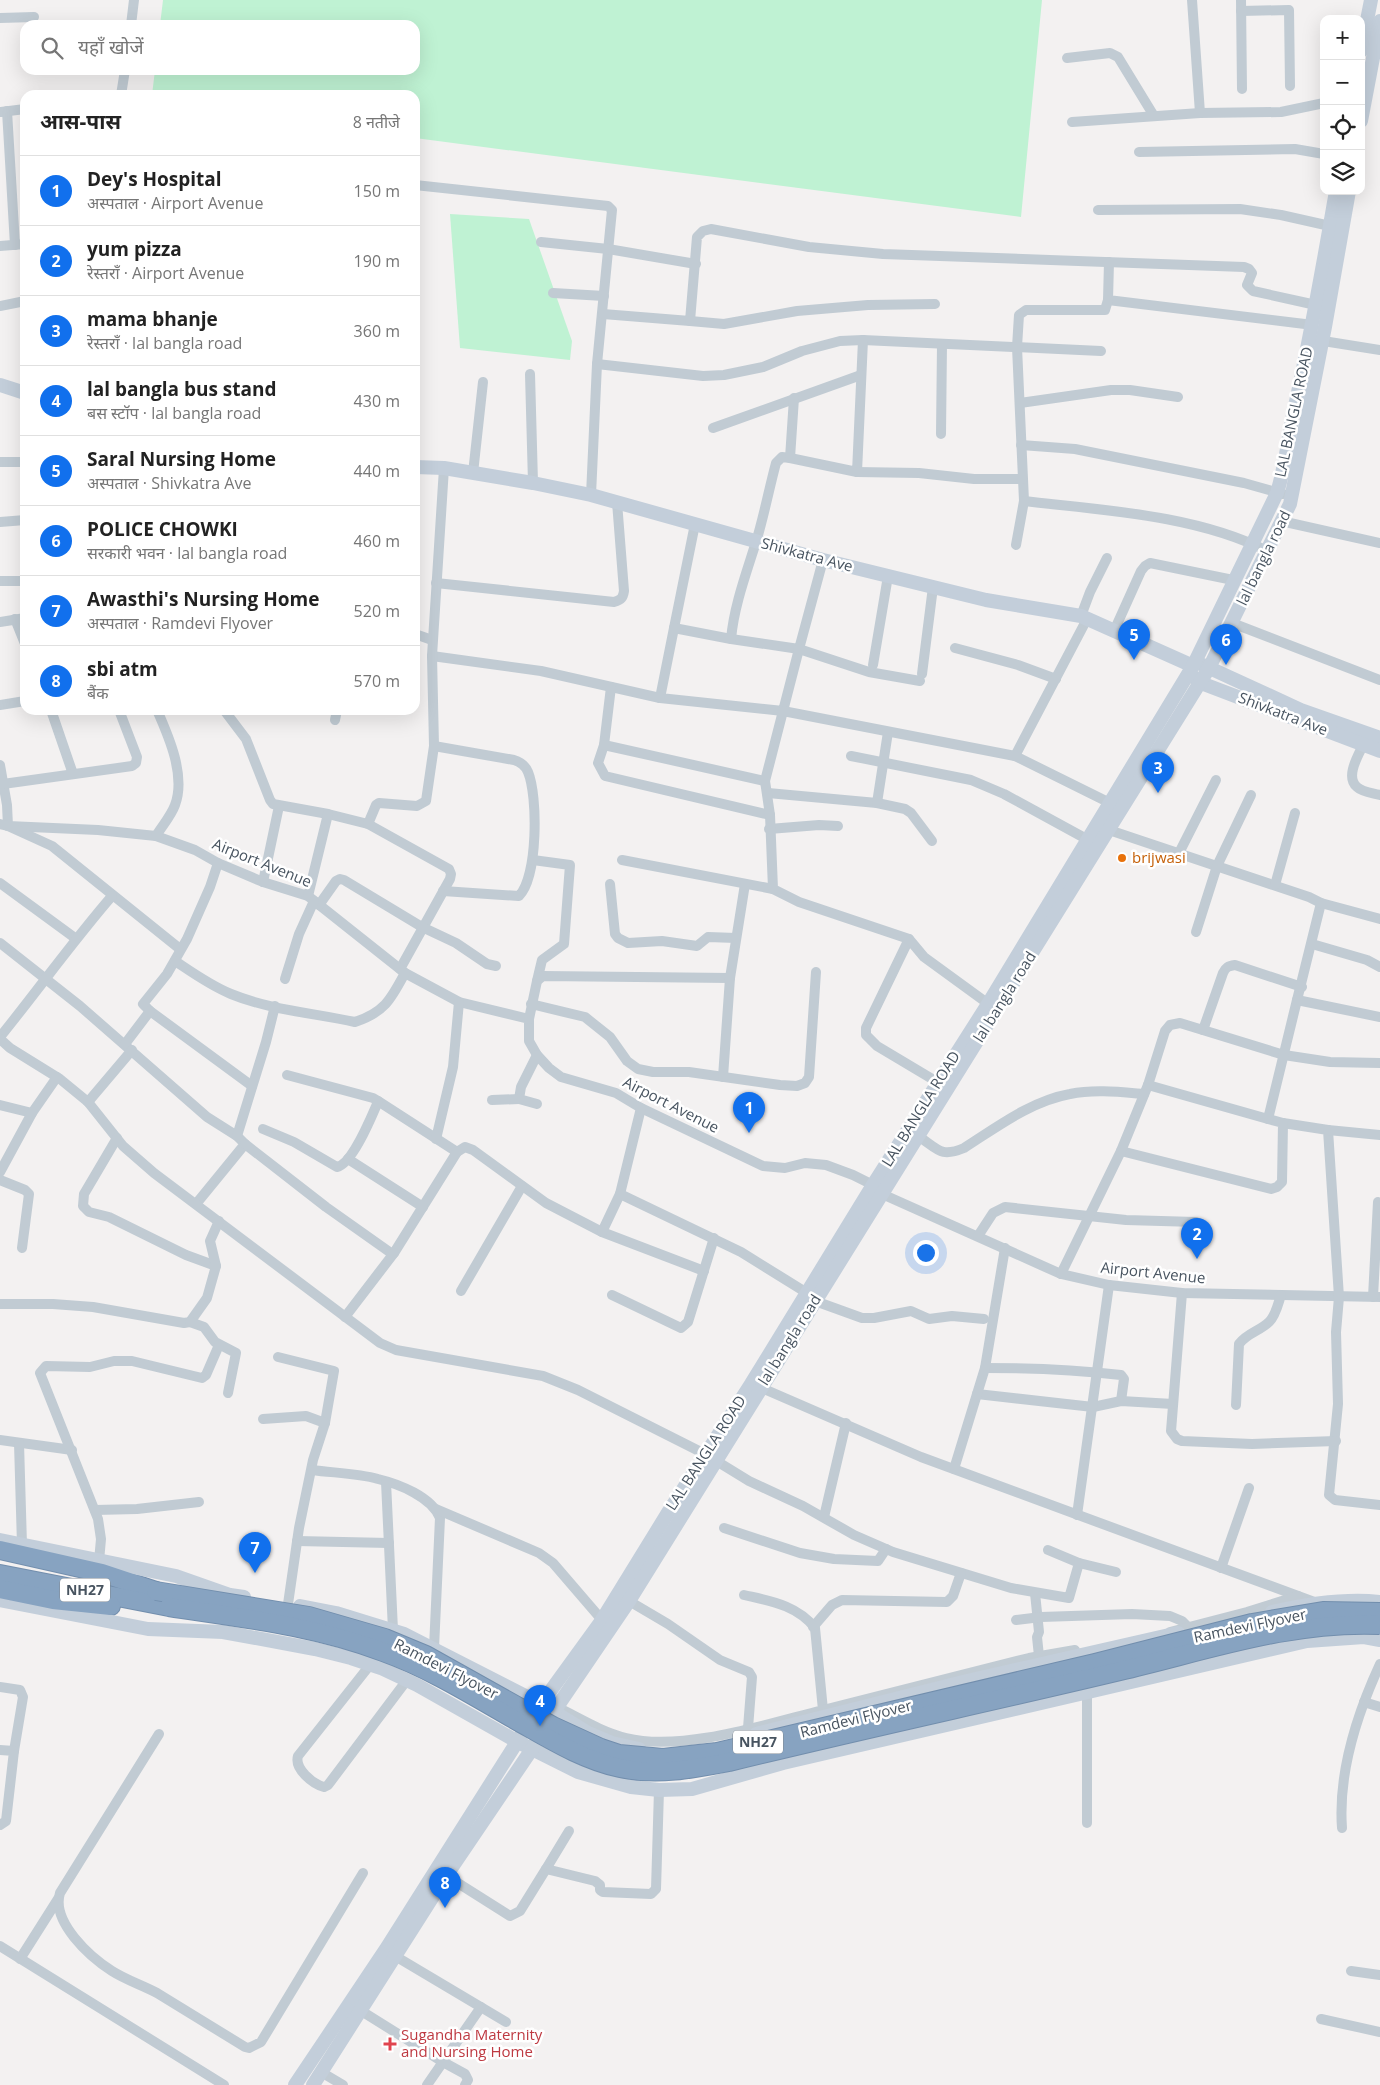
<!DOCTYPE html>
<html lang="hi">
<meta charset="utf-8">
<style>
:root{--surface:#fff;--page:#f6f6f6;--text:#222;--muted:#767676;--line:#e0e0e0;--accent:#1170ed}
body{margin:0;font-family:"Open Sans","Noto Sans Devanagari",sans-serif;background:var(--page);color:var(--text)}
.controls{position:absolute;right:15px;top:15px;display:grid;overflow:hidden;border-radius:10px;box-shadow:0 5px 20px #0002}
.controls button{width:45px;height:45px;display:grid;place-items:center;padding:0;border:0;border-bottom:1px solid var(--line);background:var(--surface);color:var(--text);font:25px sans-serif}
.you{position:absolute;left:925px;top:1252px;width:18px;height:18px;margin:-12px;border:4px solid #fff;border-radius:50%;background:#1a73e8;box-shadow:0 0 0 8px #1a73e833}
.badge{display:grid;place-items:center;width:32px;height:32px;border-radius:50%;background:var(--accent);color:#fff;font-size:16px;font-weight:700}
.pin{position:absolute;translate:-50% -41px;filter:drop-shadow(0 1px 2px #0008)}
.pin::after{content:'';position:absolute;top:26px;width:18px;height:15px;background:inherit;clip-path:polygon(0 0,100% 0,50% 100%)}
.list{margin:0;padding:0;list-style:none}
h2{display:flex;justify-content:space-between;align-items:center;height:65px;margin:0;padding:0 20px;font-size:21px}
h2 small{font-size:16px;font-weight:400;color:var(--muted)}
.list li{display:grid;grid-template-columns:32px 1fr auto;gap:15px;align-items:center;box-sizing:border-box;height:70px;padding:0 20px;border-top:1px solid var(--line)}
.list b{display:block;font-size:19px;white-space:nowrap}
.list p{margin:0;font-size:16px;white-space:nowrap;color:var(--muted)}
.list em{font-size:16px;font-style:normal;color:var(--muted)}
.icon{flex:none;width:28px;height:28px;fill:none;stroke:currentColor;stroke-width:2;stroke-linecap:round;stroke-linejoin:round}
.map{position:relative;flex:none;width:1380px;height:2085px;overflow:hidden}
.search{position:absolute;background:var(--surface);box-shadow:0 5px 20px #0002;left:20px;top:20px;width:400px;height:55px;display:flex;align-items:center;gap:12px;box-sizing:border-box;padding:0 18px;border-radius:15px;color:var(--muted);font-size:19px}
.panel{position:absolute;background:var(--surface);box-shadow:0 5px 20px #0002;left:20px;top:90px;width:400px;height:625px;border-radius:15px}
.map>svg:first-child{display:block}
.green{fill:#bff2d3}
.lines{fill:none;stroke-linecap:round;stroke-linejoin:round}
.highway-casing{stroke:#728ead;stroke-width:20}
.street{stroke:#c1cbd3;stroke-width:10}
.secondary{stroke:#c3ceda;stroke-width:14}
.highway{stroke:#87a3c1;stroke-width:18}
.highway-bridge-casing{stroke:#728ead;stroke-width:20;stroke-linecap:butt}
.highway-bridge{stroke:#87a3c1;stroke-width:18}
.food-dot{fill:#e8710a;stroke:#fff;stroke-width:2}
.health-dot{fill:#e0444e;stroke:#fff;stroke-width:2}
.labels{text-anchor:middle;stroke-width:5;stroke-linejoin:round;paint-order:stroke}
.shield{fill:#fff;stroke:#7f8790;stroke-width:1}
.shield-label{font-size:14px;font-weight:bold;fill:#485460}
.street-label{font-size:15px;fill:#485460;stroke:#fff}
.food-label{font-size:15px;fill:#c56008;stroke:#fff;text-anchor:start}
.health-label{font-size:15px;fill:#be3a42;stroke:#fff;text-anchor:start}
</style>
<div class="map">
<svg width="1380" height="2085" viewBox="0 0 1380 2085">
<rect width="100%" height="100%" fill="#f3f1f1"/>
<g class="green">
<polygon points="163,0 1042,0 1021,217 415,138 415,95 152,95 155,70 415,70 415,25 160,25"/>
<polygon points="450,214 529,219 572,341 570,360 460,348"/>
</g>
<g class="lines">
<defs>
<g id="highway">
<polyline points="0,1550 102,1573 156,1591"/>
<polyline points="0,1574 169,1607"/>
<polyline points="0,1589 53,1600 111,1606"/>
</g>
</defs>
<use href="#highway" class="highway-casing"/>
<g class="street">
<polyline points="1192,0 1200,113"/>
<polyline points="1241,0 1242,89"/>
<polyline points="1241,11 1289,10 1290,86"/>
<polyline points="0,18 34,17"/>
<polyline points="131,25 134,0"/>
<polyline points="1067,58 1110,53 1118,57 1154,116"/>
<polyline points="121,95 125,70"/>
<polyline points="7,111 15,245"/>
<polyline points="1,112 25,109"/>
<polyline points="1072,122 1200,113 1281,112 1324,103"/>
<polyline points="1139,152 1295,149 1324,154"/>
<polyline points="415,185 608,206 612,210 597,364 591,495"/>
<polyline points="1098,210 1240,209 1281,215 1330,226"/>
<polyline points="541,242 608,249 696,264"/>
<polyline points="0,246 25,244"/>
<polyline points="1109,262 1108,300 1313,325"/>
<polyline points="553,293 604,296"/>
<path d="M1108 300 1105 310H1026L1019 315 1017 347 1024 501C1101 510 1197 515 1267 551"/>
<polyline points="0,306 25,301"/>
<polyline points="603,314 690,321 697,237 703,231 711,229 809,247 883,254 1244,267 1249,269 1252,273 1247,285 1253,291 1316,305"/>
<polyline points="690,321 724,324 797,311 868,305 935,304"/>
<polyline points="863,340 1101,351"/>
<polyline points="1317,340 1380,350"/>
<path d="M597 364 703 376 724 375 763 367 802 351 840 341 863 340 857 472 790 458 782 457 776 463C769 489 764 516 756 542 746 574 734 606 731 639L799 649 823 560"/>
<polyline points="530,374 533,483"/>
<polyline points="1020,403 1111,390 1130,390 1178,397"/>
<polyline points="713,428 861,375"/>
<polyline points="941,434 942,344"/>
<polyline points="1021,445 1075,449 1244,483 1283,494"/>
<polyline points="790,458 794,398"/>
<polyline points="0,462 25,462"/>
<polyline points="857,472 919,473 974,479 1022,479"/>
<polyline points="473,473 483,382"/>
<polyline points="1281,521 1380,543"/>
<polyline points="0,522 25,520"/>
<polyline points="1016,545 1024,501"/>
<polyline points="0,581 25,581"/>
<path d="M436 583 614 602C621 600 623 598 624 591L617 502"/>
<polyline points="1081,616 1090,592 1107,558"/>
<polyline points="15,619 25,644"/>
<polyline points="0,622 25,618"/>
<polyline points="1232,623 1380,680"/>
<polyline points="674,628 695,524"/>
<polyline points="1114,631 1141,571 1145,566 1150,563 1233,580"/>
<polyline points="415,634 432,640"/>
<polyline points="731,639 674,628 660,698 783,711 799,649 869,672 920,681"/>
<polyline points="955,648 1018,665 1056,679"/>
<polyline points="432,656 541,671 660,698"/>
<polyline points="873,665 888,576"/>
<polyline points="922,674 933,587"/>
<polyline points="611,687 604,745 598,763 605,776 770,815"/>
<polyline points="0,705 25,701"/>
<polyline points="51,710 73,774"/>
<polyline points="224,710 246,739 270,800 273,804 328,814 368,824 449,869 451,874 450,879 400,969"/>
<polyline points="335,720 337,710"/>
<polyline points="604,745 765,781"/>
<path d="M1363 745C1358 756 1345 777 1357 787 1362 792 1373 793 1380 795"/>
<path d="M434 746 514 760C521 762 525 765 528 772 538 796 538 877 519 896L443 891"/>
<polyline points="851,756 971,780 1004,794 1092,842"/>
<polyline points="1015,756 1087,619"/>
<polyline points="0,765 7,805 8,826 98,830 156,836 195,850 218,863 263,882 308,896 405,973 459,1002 529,1019 529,1041 537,1055 549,1068 561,1077 616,1093 641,1108 763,1166 785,1168 805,1163 826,1165 853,1175 873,1185 882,1194 1061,1274 1109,1285 1182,1293 1380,1297"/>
<polyline points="3,784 132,766 136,763 137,757 119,710"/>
<polyline points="768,793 877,803 905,809 911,813 932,841"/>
<polyline points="877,803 888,732"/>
<polyline points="0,824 8,826 52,846 180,949"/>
<polyline points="368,824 376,805 379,803 417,806 426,801 434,746 432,656 444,468"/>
<polyline points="769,829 819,825 838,826"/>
<polyline points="1109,830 1309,897 1321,903 1297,1000"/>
<path d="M156 836C162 826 171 816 175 805 186 776 169 737 157 710"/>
<polyline points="1179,853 1216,780"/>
<polyline points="533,860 570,865 564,944 542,960 537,981"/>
<polyline points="622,860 773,889"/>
<polyline points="218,863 210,887 187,939 167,974 143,1004 150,1011 252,1086"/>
<polyline points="263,882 279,806"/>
<polyline points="0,883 75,938"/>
<polyline points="610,884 615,934 618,938 628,943 662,941 697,946 708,937 736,938"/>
<polyline points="1275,885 1295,813"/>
<polyline points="308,896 328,814"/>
<polyline points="1321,903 1380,919"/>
<polyline points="319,905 336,881 340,879 344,880 422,927 456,943 487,964 496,966"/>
<polyline points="1196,932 1217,866 1251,795"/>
<polyline points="909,939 866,1028 866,1035 877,1046 944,1086"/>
<polyline points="0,943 80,1006 207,1117 237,1136 245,1144 196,1204"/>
<polyline points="1312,944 1367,960 1380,967"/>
<path d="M175 961C193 973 211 986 231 994 270 1010 314 1013 355 1022 385 1012 391 999 405 973"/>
<polyline points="285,979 299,934 314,901"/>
<polyline points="531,1004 585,1017 610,1037 627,1061 638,1069 653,1072 689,1072 780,1085 797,1086 805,1083 809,1077 816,972"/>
<polyline points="994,1008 924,957 909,939 799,902 773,889 770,815 765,781 783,711 1015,756 1110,803"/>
<polyline points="529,1019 537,981 543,976 730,978"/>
<path d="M1203 1030 1223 973C1226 967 1228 966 1235 965L1302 987"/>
<path d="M0 1037C38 990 73 941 112 896"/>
<polyline points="0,1039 10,1048 60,1079 88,1102 123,1146 154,1173 380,1343 396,1350 543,1376 578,1390 705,1454 749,1481 803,1506 854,1535 893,1552 1011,1588 1069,1598 1079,1563 1048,1550"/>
<polyline points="125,1044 150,1011"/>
<polyline points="537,1055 521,1087 519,1099 537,1104"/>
<polyline points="723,1077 730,978 745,884"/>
<polyline points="1148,1085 1165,1031 1170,1025 1180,1023 1284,1055 1330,1062 1380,1063"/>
<polyline points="492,1100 519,1099"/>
<polyline points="378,1101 457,1152"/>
<polyline points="88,1102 132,1050"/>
<polyline points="0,1105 32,1113"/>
<polyline points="1283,1123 1328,1130 1339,1297 1336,1332 1338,1404 1329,1495 1335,1500 1380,1505"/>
<path d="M263 1129 294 1142 337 1167C352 1164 371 1118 377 1104L378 1101 373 1098 287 1075"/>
<polyline points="1328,1130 1380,1135"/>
<polyline points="237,1136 266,1042 275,1006"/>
<path d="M918 1136C938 1149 940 1158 964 1148 997 1127 1031 1101 1070 1094 1094 1089 1120 1092 1144 1094"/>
<polyline points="117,1138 84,1194 83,1206 89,1212 109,1217 186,1255 216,1266"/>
<polyline points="436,1139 453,1067 459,1002"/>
<polyline points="245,1144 326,1207 391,1253 394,1253 457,1152 465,1147 473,1150 546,1203 602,1232 704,1271"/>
<polyline points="1121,1151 1271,1189 1277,1187 1282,1182 1283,1123 1268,1119"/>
<polyline points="348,1159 423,1207"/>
<polyline points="0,1172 32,1113 57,1077"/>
<polyline points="0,1180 25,1190 29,1194 22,1248"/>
<polyline points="620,1194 641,1108"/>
<polyline points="602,1232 620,1194 741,1252 807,1293"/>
<polyline points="978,1236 993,1213 1005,1207 1126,1220 1196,1222"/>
<polyline points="1061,1274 1121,1151 1148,1085 1268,1119 1297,1000 1380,1017"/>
<polyline points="461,1291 522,1186"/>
<polyline points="1182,1293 1171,1431 1177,1439 1182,1441 1252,1444 1336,1441"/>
<polyline points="612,1295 681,1328 688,1322 714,1238"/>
<polyline points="1373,1297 1378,1202"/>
<polyline points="815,1301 862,1318 874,1318 911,1311 929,1319 952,1316 984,1319"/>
<polyline points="0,1304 53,1304 93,1307 184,1323 190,1322 207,1298 216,1266 210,1241 219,1221"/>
<polyline points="345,1317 394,1253"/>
<polyline points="190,1322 204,1327 215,1342 236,1353 228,1393"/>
<polyline points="278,1357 334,1371 325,1423 313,1460 299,1528 288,1604"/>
<path d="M985 1368C1031 1368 1076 1370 1121 1375L1124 1379 1121 1401"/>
<polyline points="757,1386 921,1457 1317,1603"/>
<polyline points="977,1394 1093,1407 1121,1401 1173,1404"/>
<path d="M1236 1405 1239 1344C1247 1333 1260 1331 1269 1322 1276 1315 1278 1304 1281 1295"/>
<polyline points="263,1419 306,1416 325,1423"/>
<polyline points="0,1440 72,1450"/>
<polyline points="19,1443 22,1545"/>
<polyline points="954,1469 985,1368 1005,1248"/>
<path d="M312 1470C333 1473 357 1473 378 1479 399 1484 432 1497 440 1518L434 1648"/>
<polyline points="386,1482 393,1630"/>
<polyline points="436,1509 539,1553 553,1563 602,1620"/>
<polyline points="95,1510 137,1509 199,1502"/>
<polyline points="1077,1515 1109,1285"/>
<polyline points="824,1517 846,1423"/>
<polyline points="724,1528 800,1553 834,1559 878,1561 886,1549"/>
<polyline points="297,1541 389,1543"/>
<polyline points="99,1561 101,1539 98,1519 40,1373 46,1366 90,1367 114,1361 132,1361 202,1378 206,1375 219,1345"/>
<polyline points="1079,1563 1116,1572"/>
<polyline points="1221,1568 1249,1488"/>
<polyline points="1035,1593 1039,1632 1037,1637 1039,1656"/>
<polyline points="629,1601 668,1624 720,1660 749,1672 752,1677 748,1728"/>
<polyline points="1016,1620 1041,1617 1132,1614 1170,1616 1182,1621 1189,1628"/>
<polyline points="813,1627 832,1605 842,1600 947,1602 953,1596 961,1573"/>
<polyline points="1170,1632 1247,1612 1298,1596"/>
<path d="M370 1665 298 1756C294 1769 313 1784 324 1787L328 1785 407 1680"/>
<polyline points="0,1687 20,1690 23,1697 14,1751"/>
<polyline points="1087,1691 1087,1823"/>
<polyline points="1364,1702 1380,1707"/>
<path d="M559 1708C581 1719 602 1732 626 1738 683 1752 767 1724 823 1710L815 1628C797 1605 770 1601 744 1595"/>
<polyline points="823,1710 1029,1658 1075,1650"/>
<path d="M159 1734 60 1893C51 1922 90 1957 112 1971 126 1980 142 1985 157 1993 186 2011 216 2029 245 2047L249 2048 261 2042 363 1873"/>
<polyline points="0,1750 14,1751 6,1821 0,1825"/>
<path d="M1342 1828C1338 1773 1357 1714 1380 1664"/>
<polyline points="546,1869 569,1831"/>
<polyline points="442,1873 510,1916 520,1911 546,1869 595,1881 600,1885 600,1890 603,1892 651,1894 656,1889 659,1790"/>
<polyline points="0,1946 224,2085"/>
<polyline points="390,1953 506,2022"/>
<polyline points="20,1959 58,1899"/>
<polyline points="1351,1971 1380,1975"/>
<polyline points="355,2007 443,2062 465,2074 468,2080 465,2085"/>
<polyline points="1321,2019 1380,2032"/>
<polyline points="321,2072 343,2085"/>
<polyline points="427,2085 481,2007"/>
</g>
<g class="secondary">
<polyline points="1361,51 1371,0"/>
<polyline points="1361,121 1380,21"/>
<polyline points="0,385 25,393"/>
<polyline points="415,467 444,468 533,483 591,495 823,560 986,600 1081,616 1193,666"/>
<polyline points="1203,665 1301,710 1380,738"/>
<polyline points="1195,678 1201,683 1380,751"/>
<polyline points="0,1540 176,1576 230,1595 244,1597"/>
<polyline points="0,1600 148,1629 223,1632 315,1649 351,1658 381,1668 417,1685 518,1742 578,1772 631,1787 659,1790 692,1789 783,1763 1307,1641 1364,1637 1380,1640"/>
<polyline points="300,1606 336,1613 404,1634 541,1704 588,1733 612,1743 639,1749"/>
<path d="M1272 1612C1307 1604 1344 1598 1380 1602"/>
<polyline points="756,1734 967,1681 1178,1633"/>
<path d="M295 2085 386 1949 541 1704 602 1620 669 1511 751 1384 873 1185 988 1004 1193 666 1277 493C1285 467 1288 441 1293 415 1310 341 1323 266 1336 191"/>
<polyline points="313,2085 446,1876 532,1749 557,1707 629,1601 1209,668 1290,504 1325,327 1349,191"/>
</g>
<use href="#highway" class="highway"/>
<defs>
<g id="highway-bridge">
<polyline points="156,1591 309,1616 385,1638 426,1655 553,1726 601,1748 619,1754 663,1758 717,1752 1095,1663 1252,1623 1323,1611 1380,1612"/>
<path d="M169 1607C241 1618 315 1626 383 1652 433 1670 478 1699 524 1725 554 1742 586 1761 620 1768 657 1776 693 1769 729 1762 859 1730 990 1702 1120 1671 1206 1651 1290 1621 1380 1625"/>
</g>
</defs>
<use href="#highway-bridge" class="highway-bridge-casing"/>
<use href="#highway-bridge" class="highway-bridge"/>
</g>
<circle class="food-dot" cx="1122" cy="858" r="5"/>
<path class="health-dot" d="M387.5 2036.5h5v5h5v5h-5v5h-5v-5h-5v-5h5z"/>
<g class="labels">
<g class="shield">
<rect x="60" y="1578.5" width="50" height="23" rx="4"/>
<rect x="733" y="1730.5" width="50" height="23" rx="4"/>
</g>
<g class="shield-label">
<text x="85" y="1595">NH27</text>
<text x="758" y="1747">NH27</text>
</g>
<g class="street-label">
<text transform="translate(1294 412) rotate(-78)" y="5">LAL BANGLA ROAD</text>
<text transform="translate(807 555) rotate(15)" y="5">Shivkatra Ave</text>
<text transform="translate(1264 558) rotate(-64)" y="5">lal bangla road</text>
<text transform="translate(1283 714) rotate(21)" y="5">Shivkatra Ave</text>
<text transform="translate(262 863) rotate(22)" y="5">Airport Avenue</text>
<text transform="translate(1005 997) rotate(-58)" y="5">lal bangla road</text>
<text transform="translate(671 1105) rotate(27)" y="5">Airport Avenue</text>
<text transform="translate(921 1109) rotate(-58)" y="5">LAL BANGLA ROAD</text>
<text transform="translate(1153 1273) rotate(6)" y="5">Airport Avenue</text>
<text transform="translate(790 1340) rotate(-58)" y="5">lal bangla road</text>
<text transform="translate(706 1453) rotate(-57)" y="5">LAL BANGLA ROAD</text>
<text transform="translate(1250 1626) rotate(-12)" y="5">Ramdevi Flyover</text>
<text transform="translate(446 1669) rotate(27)" y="5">Ramdevi Flyover</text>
<text transform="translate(856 1719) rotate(-14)" y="5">Ramdevi Flyover</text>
</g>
<g class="food-label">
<text x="1132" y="863">brijwasi</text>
</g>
<g class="health-label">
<text x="401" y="2040">Sugandha Maternity<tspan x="401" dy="17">and Nursing Home</tspan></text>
</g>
</g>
</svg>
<div class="controls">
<button>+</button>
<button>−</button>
<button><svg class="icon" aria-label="locate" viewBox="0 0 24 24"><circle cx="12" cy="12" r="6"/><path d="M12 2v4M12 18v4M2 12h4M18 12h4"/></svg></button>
<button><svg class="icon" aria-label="layers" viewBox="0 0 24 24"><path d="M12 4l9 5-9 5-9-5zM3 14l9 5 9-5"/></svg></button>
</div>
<div class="you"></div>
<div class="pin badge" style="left:749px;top:1133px">1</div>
<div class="pin badge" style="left:1197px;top:1259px">2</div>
<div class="pin badge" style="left:1158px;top:793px">3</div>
<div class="pin badge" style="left:540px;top:1726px">4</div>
<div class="pin badge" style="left:1134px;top:660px">5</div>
<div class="pin badge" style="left:1226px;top:665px">6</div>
<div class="pin badge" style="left:255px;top:1573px">7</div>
<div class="pin badge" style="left:445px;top:1908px">8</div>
<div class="search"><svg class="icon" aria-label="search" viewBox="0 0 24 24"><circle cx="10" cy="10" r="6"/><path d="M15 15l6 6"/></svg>यहाँ खोजें</div>
<section class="panel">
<h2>आस-पास<small>8 नतीजे</small></h2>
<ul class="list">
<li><span class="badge">1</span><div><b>Dey's Hospital</b><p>अस्पताल · Airport Avenue</p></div><em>150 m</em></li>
<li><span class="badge">2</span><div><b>yum pizza</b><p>रेस्तराँ · Airport Avenue</p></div><em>190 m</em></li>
<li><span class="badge">3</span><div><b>mama bhanje</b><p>रेस्तराँ · lal bangla road</p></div><em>360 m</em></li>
<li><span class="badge">4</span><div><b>lal bangla bus stand</b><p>बस स्टॉप · lal bangla road</p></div><em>430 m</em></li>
<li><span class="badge">5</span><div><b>Saral Nursing Home</b><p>अस्पताल · Shivkatra Ave</p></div><em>440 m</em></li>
<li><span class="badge">6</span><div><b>POLICE CHOWKI</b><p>सरकारी भवन · lal bangla road</p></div><em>460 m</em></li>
<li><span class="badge">7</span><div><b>Awasthi's Nursing Home</b><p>अस्पताल · Ramdevi Flyover</p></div><em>520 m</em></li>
<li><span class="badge">8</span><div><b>sbi atm</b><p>बैंक</p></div><em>570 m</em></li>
</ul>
</section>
</div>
